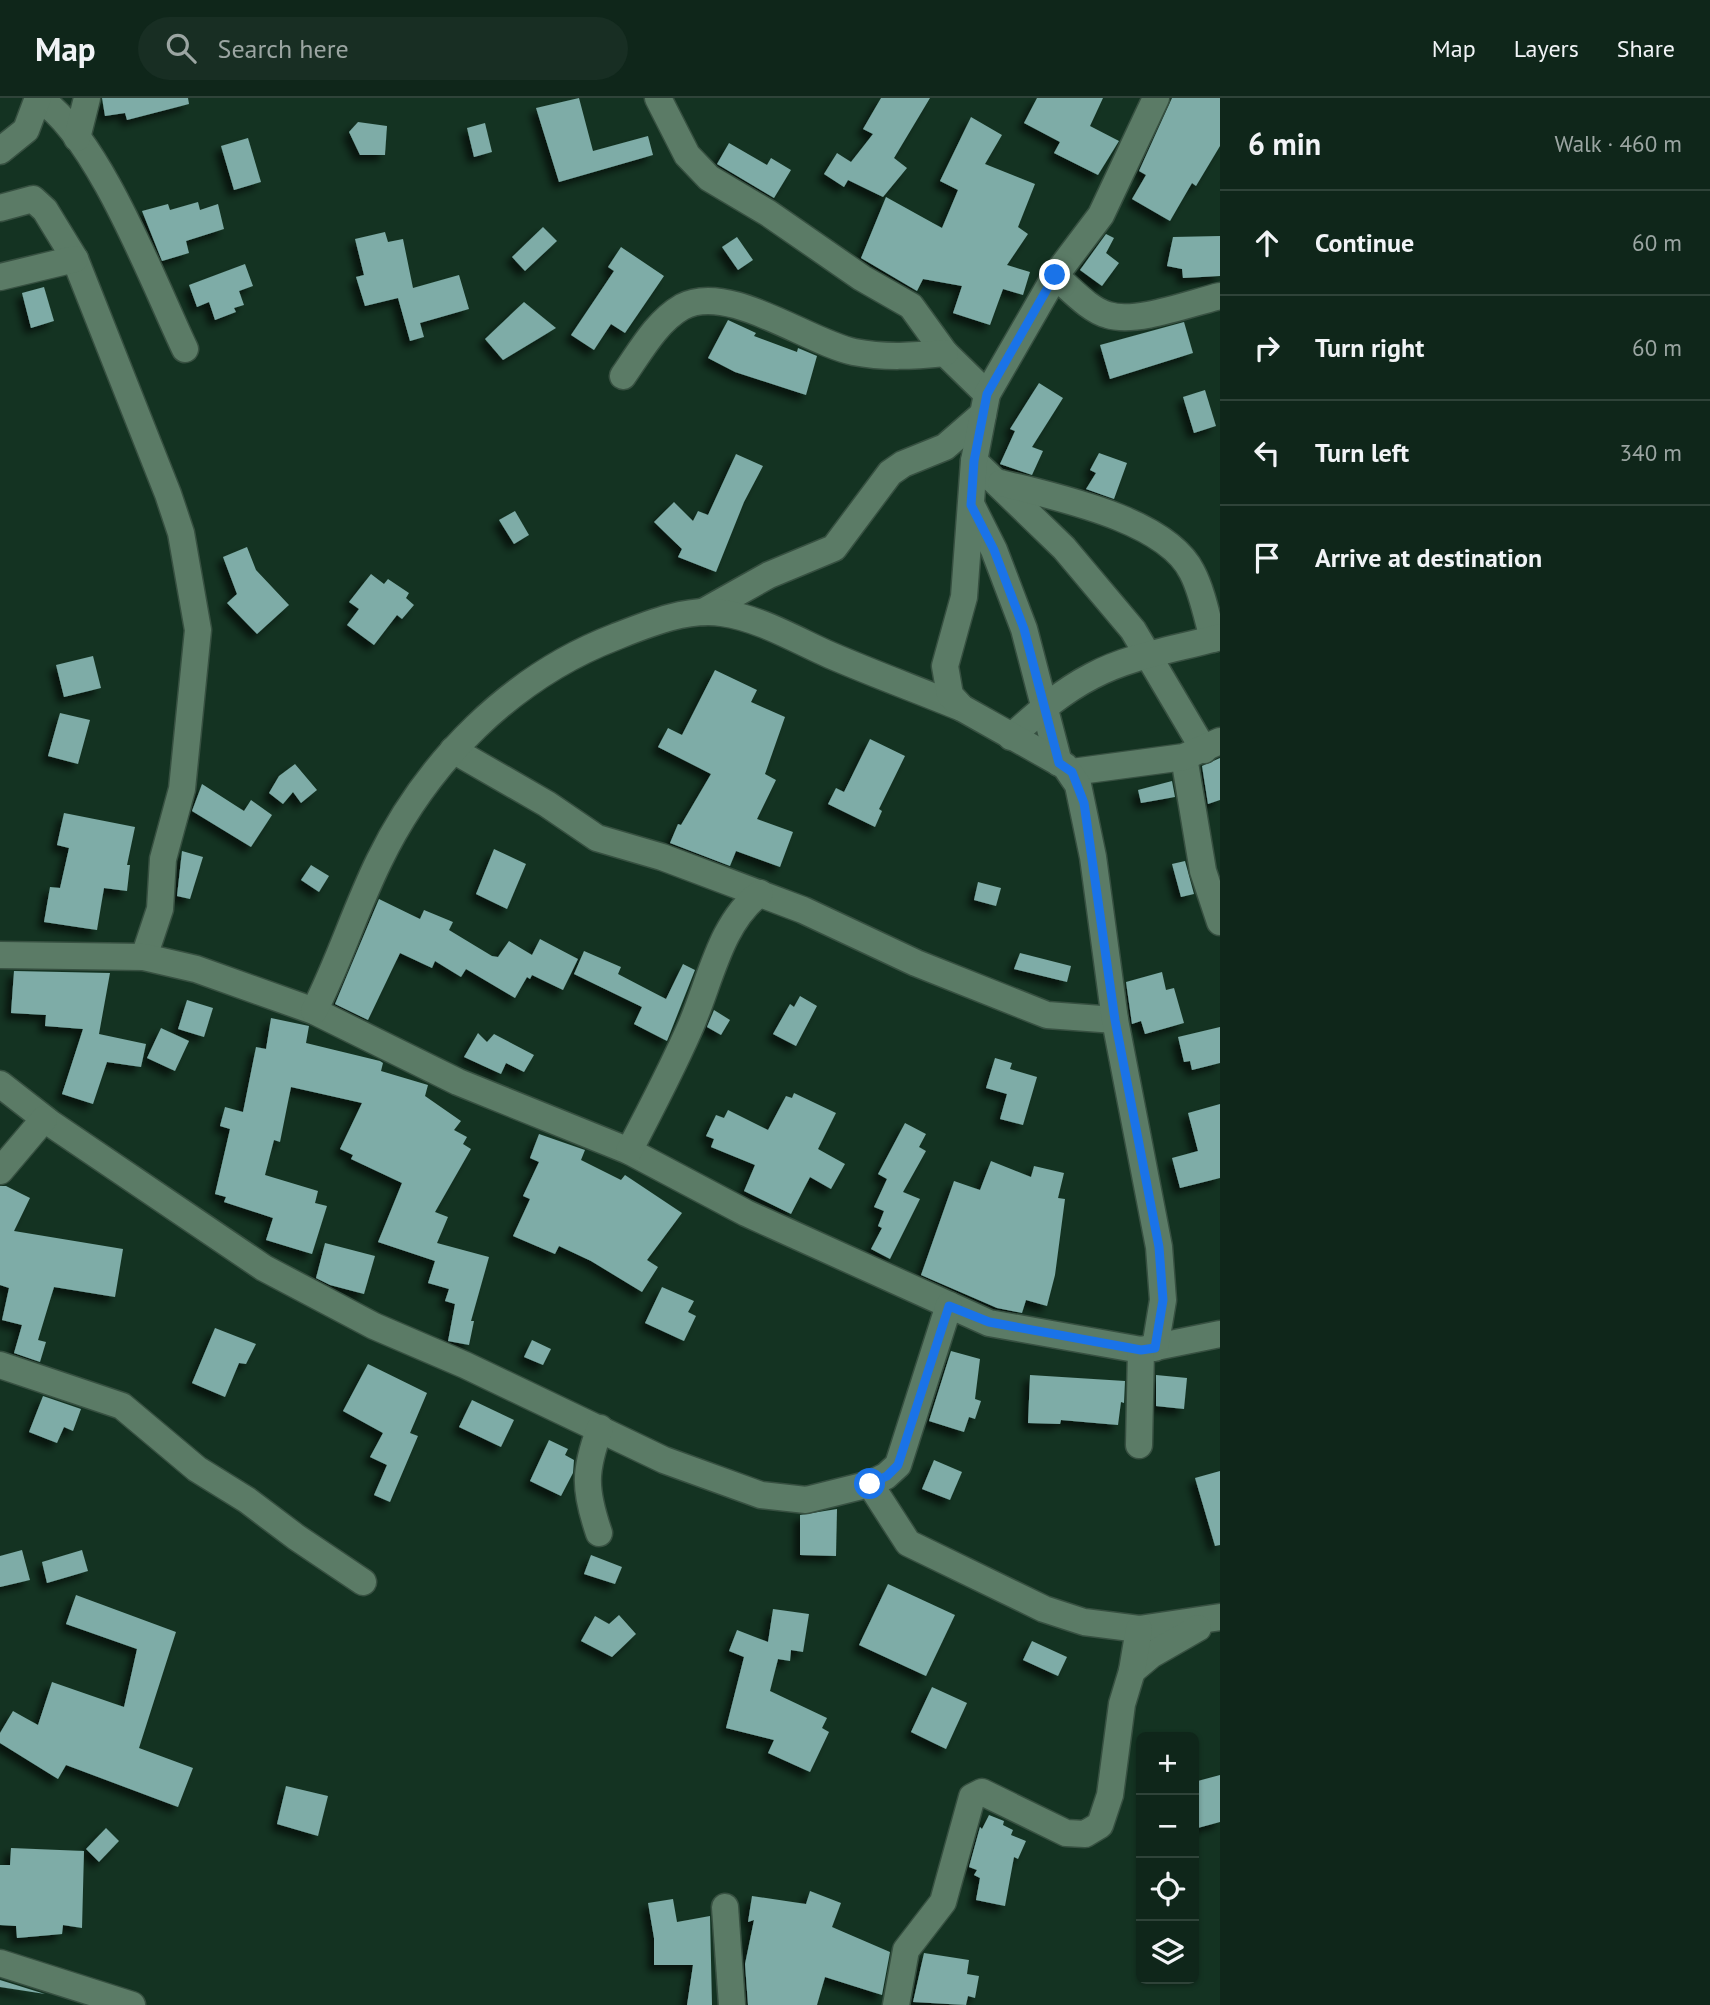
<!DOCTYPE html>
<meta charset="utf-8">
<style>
:root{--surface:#0f261a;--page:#182e23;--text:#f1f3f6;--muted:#9ba5a2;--line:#2f4339}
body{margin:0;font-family:"PT Sans",sans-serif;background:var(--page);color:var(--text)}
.controls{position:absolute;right:21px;bottom:21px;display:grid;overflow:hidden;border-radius:10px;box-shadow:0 2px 5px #0004}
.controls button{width:63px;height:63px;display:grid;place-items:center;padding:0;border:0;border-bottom:2px solid var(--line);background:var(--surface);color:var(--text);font:35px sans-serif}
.stop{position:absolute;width:21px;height:21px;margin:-16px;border:5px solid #1a73e8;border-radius:50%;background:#fff}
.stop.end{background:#1a73e8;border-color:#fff;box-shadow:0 2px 7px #0008}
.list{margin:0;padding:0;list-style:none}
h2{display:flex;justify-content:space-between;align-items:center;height:91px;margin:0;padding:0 28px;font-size:30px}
h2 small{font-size:23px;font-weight:400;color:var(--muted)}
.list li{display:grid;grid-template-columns:46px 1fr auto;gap:21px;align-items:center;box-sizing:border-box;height:105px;padding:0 28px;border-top:2px solid var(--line)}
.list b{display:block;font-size:26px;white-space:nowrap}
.list em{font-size:23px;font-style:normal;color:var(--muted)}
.icon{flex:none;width:38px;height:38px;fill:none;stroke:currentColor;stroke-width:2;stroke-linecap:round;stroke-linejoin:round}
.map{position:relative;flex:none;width:1220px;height:1907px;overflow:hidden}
header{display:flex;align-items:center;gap:42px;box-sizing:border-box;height:98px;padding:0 35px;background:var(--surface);border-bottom:2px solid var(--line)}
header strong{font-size:33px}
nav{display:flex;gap:38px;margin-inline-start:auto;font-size:24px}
.search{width:490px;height:63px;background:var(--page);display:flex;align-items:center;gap:18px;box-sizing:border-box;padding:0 24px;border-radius:38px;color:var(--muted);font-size:26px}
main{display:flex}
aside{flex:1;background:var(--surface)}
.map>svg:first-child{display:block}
.building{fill:#7eaca7;filter:url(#shadow)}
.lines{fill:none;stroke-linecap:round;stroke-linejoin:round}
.minor-casing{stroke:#375041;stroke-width:29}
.minor{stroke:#5b7b66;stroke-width:26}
.route{stroke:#1a73e8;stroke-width:9}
</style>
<header>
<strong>Map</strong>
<div class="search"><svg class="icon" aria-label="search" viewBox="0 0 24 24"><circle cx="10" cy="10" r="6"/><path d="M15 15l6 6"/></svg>Search here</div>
<nav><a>Map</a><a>Layers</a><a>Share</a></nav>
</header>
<main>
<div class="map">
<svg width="1220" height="1907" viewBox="0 0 1220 1907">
<defs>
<filter id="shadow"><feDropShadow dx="-6" dy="6" stdDeviation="3.5" flood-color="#0009"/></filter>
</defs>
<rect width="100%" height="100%" fill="#143322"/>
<g class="building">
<polygon points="102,0 188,0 189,6 127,22 125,15 105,18"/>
<polygon points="579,0 593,53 648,38 653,57 559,84 536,10"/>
<polygon points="881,0 930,0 894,60 907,70 883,99 848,82 844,89 824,76 837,55 851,64 873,36 863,31"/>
<polygon points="1037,0 1103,0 1090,28 1119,43 1098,77 1054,55 1060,44 1024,25"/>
<polygon points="1172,0 1220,0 1220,48 1196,88 1192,85 1170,123 1132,101 1146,77 1139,73"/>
<polygon points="971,19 1002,37 985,66 1035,86 1018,129 1028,136 1007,167 1030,174 1023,197 1003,191 990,227 953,215 962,188 923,181 917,193 861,160 886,99 942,130 958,92 940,83"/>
<polygon points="358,24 387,28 385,57 360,57 349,34"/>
<polygon points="485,25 492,54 474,59 467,30"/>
<polygon points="248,40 261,84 234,92 221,48"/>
<polygon points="729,45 767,67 771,60 791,72 774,100 717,66"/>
<polygon points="198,104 200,112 218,106 224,131 186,143 189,155 162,163 142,113 168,106 170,112"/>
<polygon points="543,129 557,143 525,173 512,159"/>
<polygon points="385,134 388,144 403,141 413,190 459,177 469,211 420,225 424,239 410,243 398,200 365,208 356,179 364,177 355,141"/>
<polygon points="1106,136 1114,140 1106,155 1119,165 1102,188 1080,172"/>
<polygon points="1220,138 1220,178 1183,180 1182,171 1167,168 1173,139"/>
<polygon points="737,139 753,162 738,172 722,149"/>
<polygon points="621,149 664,178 625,235 611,226 594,252 571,237 614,173 608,169"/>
<polygon points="245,166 253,188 239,193 244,207 234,210 236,214 215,222 209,204 197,209 189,187"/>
<polygon points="44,189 54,223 31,230 22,195"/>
<polygon points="524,204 556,230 503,262 485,241"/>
<polygon points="728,222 756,235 754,238 797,254 798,250 817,258 806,297 735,274 708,260"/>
<polygon points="1184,224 1193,255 1110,281 1100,247"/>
<polygon points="1039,285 1063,300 1032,349 1043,353 1032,377 1000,366 1015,333 1010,331"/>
<polygon points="1205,292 1216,328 1194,335 1183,299"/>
<polygon points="1099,355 1127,365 1114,401 1086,391 1096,375 1090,372"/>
<polygon points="736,356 763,368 744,404 716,474 678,459 682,451 654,424 674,404 693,423 698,413 708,417"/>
<polygon points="515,413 529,437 514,446 499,422"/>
<polygon points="247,449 256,472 289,507 257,536 227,505 237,496 223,459"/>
<polygon points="371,476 384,486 388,481 409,495 406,500 414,507 402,521 397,517 374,547 347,527 359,511 349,504"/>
<polygon points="93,558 101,590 64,599 56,567"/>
<polygon points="715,572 757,592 751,604 785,619 765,676 776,682 757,721 793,734 780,769 736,753 730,768 670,745 678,726 681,727 711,676 658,649 668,630 682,637"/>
<polygon points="60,615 90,622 78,666 48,658"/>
<polygon points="870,641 905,658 879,711 882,713 875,729 828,706 836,690 844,694"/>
<polygon points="1220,660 1220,702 1208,706 1202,668"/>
<polygon points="295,666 317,692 301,705 293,694 283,706 269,695 279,678"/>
<polygon points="1172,683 1175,699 1141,705 1138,692"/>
<polygon points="202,686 244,713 251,702 272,717 251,749 192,713"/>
<polygon points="64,715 135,729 127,767 130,767 127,793 104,790 97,832 44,824 50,789 60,790 69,750 57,747"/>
<polygon points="494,751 526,766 507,811 476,796"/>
<polygon points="182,753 203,759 190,801 177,798"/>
<polygon points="1185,763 1194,796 1181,799 1172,766"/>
<polygon points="311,767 329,778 319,794 301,782"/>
<polygon points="978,784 1001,790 996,808 974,802"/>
<polygon points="379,801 420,821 424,812 453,824 449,832 492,858 498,859 509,843 532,857 540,841 578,861 563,892 532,877 530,881 527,879 515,900 466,871 461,879 435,863 432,870 400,855 368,922 335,906"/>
<polygon points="584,853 621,869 618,876 666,901 683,866 695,872 667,943 634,926 642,909 574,876"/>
<polygon points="1020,855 1071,868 1067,884 1014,871"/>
<polygon points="14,873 110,875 99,936 146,946 141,969 107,964 93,1006 62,996 83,931 45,928 46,917 11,915"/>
<polygon points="1162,874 1166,892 1174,890 1184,925 1145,936 1141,923 1132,926 1126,884"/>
<polygon points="800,898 817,908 796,948 773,936 790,906 794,909"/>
<polygon points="187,902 213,910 204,939 178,931"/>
<polygon points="714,912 730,922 721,937 707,929"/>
<polygon points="271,920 309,928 306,945 380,963 383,965 381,973 428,987 425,998 461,1023 454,1032 467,1039 463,1046 471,1051 435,1114 448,1119 437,1145 489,1159 471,1223 474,1223 469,1247 448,1243 455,1206 445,1203 449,1191 428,1185 435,1163 378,1144 402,1085 351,1061 353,1057 340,1051 362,1005 291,989 280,1044 274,1042 265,1077 318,1093 315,1105 327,1108 312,1156 266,1142 273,1120 224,1104 226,1099 215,1096 230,1031 220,1028 225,1009 243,1014 256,949 266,951"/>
<polygon points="1220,929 1220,965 1192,972 1190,963 1184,964 1178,939"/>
<polygon points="161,930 189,943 175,973 147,960"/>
<polygon points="478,935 487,944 494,936 534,957 524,974 506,965 501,976 464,959"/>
<polygon points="995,960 1012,965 1010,971 1037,979 1023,1027 1000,1021 1007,996 986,990"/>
<polygon points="794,995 836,1015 818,1051 845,1066 831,1091 810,1079 791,1116 744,1093 755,1067 711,1049 714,1041 706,1038 716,1017 724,1020 728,1012 768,1032 786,998 792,1000"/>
<polygon points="1220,1006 1220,1080 1180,1090 1172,1060 1198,1053 1188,1015"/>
<polygon points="905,1025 926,1036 919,1049 926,1053 903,1094 920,1101 890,1161 871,1151 882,1130 878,1128 884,1113 874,1109 887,1081 878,1076"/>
<polygon points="539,1036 585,1052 581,1062 621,1082 625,1077 682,1115 647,1162 658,1169 642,1194 591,1163 559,1148 555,1156 513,1138 530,1101 523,1098 539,1064 530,1060"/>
<polygon points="991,1063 1031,1079 1034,1068 1064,1075 1058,1100 1065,1101 1055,1177 1047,1208 1026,1202 1022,1215 997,1210 921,1177 954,1083 980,1092"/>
<polygon points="0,1088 6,1088 30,1100 14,1133 123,1151 115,1199 54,1189 38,1242 46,1244 40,1264 14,1255 22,1227 2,1222 9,1190 0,1187"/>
<polygon points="325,1145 375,1158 364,1196 330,1187 316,1180"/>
<polygon points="662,1189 694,1203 688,1214 696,1218 684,1243 645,1225"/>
<polygon points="215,1230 256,1246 246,1266 239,1265 225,1299 192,1285"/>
<polygon points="532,1242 551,1251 543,1267 524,1259"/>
<polygon points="951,1253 980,1261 975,1301 981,1303 975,1321 969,1319 964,1334 929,1323"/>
<polygon points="368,1266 427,1295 410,1335 418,1338 390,1404 374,1397 387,1367 370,1359 383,1335 343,1313"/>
<polygon points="1030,1277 1125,1283 1124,1305 1121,1304 1118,1327 1061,1322 1060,1326 1028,1325"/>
<polygon points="1156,1277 1187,1280 1184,1311 1156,1308"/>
<polygon points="43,1298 81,1311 73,1333 64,1329 57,1345 29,1334"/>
<polygon points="472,1302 514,1322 501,1349 459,1329"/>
<polygon points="549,1342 568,1351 565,1357 574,1362 573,1375 561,1398 530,1383"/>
<polygon points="934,1362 962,1374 950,1402 922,1391"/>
<polygon points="1220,1373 1220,1447 1215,1448 1195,1380"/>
<polygon points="837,1411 836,1458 800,1457 800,1417"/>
<polygon points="22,1452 30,1482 0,1489 0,1458"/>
<polygon points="82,1452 88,1473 47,1485 42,1464"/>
<polygon points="591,1457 622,1469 615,1486 584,1476"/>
<polygon points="888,1486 955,1517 926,1578 859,1547"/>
<polygon points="76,1497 176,1534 139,1650 193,1670 178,1709 66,1667 58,1681 0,1645 0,1635 13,1613 38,1627 52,1584 124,1609 137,1551 66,1526"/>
<polygon points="773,1511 809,1516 803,1554 791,1552 790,1563 778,1561 770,1593 827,1620 822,1630 829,1634 810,1674 768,1655 774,1642 726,1630 744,1559 729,1553 737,1532 768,1544"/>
<polygon points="619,1517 636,1536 612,1559 581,1543 595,1518 609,1526"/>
<polygon points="1032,1543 1067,1559 1058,1578 1023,1562"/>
<polygon points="932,1589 967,1605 946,1651 911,1634"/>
<polygon points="1220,1677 1220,1724 1194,1731 1194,1684"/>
<polygon points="286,1688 328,1698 318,1738 277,1726"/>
<polygon points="989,1717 1004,1723 1003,1727 1013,1732 1011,1737 1026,1743 1018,1761 1014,1759 1005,1808 976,1802 980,1780 974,1777 977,1772 969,1769 980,1729 982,1731"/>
<polygon points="106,1730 119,1743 99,1764 86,1751"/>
<polygon points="11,1750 84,1753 82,1830 63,1827 62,1836 17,1840 16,1828 0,1827 0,1767 10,1767"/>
<polygon points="810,1793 841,1805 832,1829 890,1854 882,1897 825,1879 817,1907 748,1907 745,1866 754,1822 748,1824 752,1798 806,1806"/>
<polygon points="673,1801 677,1824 710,1818 712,1907 687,1907 693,1867 654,1867 654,1840 648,1805"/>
<polygon points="924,1855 969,1862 967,1876 979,1878 975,1900 968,1898 966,1907 913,1904"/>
<polygon points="0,1882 45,1896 0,1889"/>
</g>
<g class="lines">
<defs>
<g id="minor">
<path d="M38 0C97 35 154 186 185 251"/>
<polyline points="658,0 687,57 709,80 768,115 862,180 911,208 945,255 987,296"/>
<polyline points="77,40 87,0"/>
<polyline points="0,53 26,32 38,0"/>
<polyline points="0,110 33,101 45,112 75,161 168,396 181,435 198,532 182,691 163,761 160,811 144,859"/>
<path d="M1055 178C1070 190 1089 212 1108 217 1137 226 1190 205 1220 198"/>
<polyline points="0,179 75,161"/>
<path d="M623 278C640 254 656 224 682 209 728 184 807 244 854 254 885 260 914 258 945 255"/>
<polyline points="974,363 1064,450 1133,532 1204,652"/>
<path d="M1001 385C1055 399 1166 421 1192 474 1202 493 1207 519 1213 541"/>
<polyline points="972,408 994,452 1024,531 1059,665"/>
<polyline points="703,514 769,477 834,450 890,375 903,366 945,349 983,316"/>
<path d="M1011 639C1036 616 1061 594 1092 578 1131 557 1178 551 1220 539"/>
<polyline points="453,652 547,706 597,740 662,759 803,812 916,865 1047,917 1115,922"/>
<polyline points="1184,659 1203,773 1220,824"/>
<polyline points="1072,674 1184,659 1220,643"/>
<polyline points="0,857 144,859 196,871 314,913 458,984 629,1053 746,1115 989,1225 1141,1252 1220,1236"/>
<path d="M314 913C339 864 355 812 379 763 427 664 511 579 615 539 648 526 686 510 722 515 759 520 796 542 830 557 874 576 918 592 962 610"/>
<polyline points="0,986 50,1025 264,1170 374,1228 465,1267 664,1362 761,1397 806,1402 870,1386 886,1378 898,1367 949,1207"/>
<path d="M629 1053C650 1013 671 973 689 932 710 886 719 826 760 795"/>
<polyline points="0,1073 44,1021"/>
<polyline points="1155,1250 1163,1202 1159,1149 1115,922 1093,759 1078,687 1065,668 962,610 950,597 945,568 964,499 974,363 987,296 1055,178 1101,117 1156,0"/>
<polyline points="0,1267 122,1308 197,1371 247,1402 296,1439 363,1484"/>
<polyline points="1139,1347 1141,1252"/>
<polyline points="870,1386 908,1445 1044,1511 1084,1524 1139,1531 1220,1519"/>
<path d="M599 1435C584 1391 584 1373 600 1330"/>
<polyline points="1132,1573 1151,1557 1198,1530"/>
<polyline points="725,1809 732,1907"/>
<polyline points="0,1865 132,1907"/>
<polyline points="896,1907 906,1852 943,1804 972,1699 982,1694 1066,1735 1085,1736 1100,1727 1110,1697 1122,1606 1132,1573 1139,1531"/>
</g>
</defs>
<use href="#minor" class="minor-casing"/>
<use href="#minor" class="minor"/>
</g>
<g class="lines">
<polyline class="route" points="870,1386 887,1378 898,1367 949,1208 989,1224 1141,1252 1155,1250 1163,1202 1159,1149 1115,922 1084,705 1072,674 1059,665 1024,531 994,452 971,407 974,363 987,296 1055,177"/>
</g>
</svg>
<div class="controls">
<button>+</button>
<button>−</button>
<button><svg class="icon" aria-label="locate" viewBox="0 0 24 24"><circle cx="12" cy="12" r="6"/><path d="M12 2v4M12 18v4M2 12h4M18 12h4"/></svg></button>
<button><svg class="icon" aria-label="layers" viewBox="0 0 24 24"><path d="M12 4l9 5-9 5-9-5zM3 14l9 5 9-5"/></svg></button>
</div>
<div class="stop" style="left:870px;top:1386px"></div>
<div class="stop end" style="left:1055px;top:177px"></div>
</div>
<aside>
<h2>6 min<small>Walk · 460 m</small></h2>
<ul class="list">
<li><svg class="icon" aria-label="ahead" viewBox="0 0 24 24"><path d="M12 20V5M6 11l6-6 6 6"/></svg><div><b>Continue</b></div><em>60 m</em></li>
<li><svg class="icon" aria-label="right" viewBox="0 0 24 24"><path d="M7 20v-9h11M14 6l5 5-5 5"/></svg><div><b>Turn right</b></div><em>60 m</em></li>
<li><svg class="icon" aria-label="left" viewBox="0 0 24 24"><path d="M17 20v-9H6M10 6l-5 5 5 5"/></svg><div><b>Turn left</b></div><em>340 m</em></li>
<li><svg class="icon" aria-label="arrive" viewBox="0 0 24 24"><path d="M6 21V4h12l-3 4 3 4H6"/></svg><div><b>Arrive at destination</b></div></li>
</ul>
</aside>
</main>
